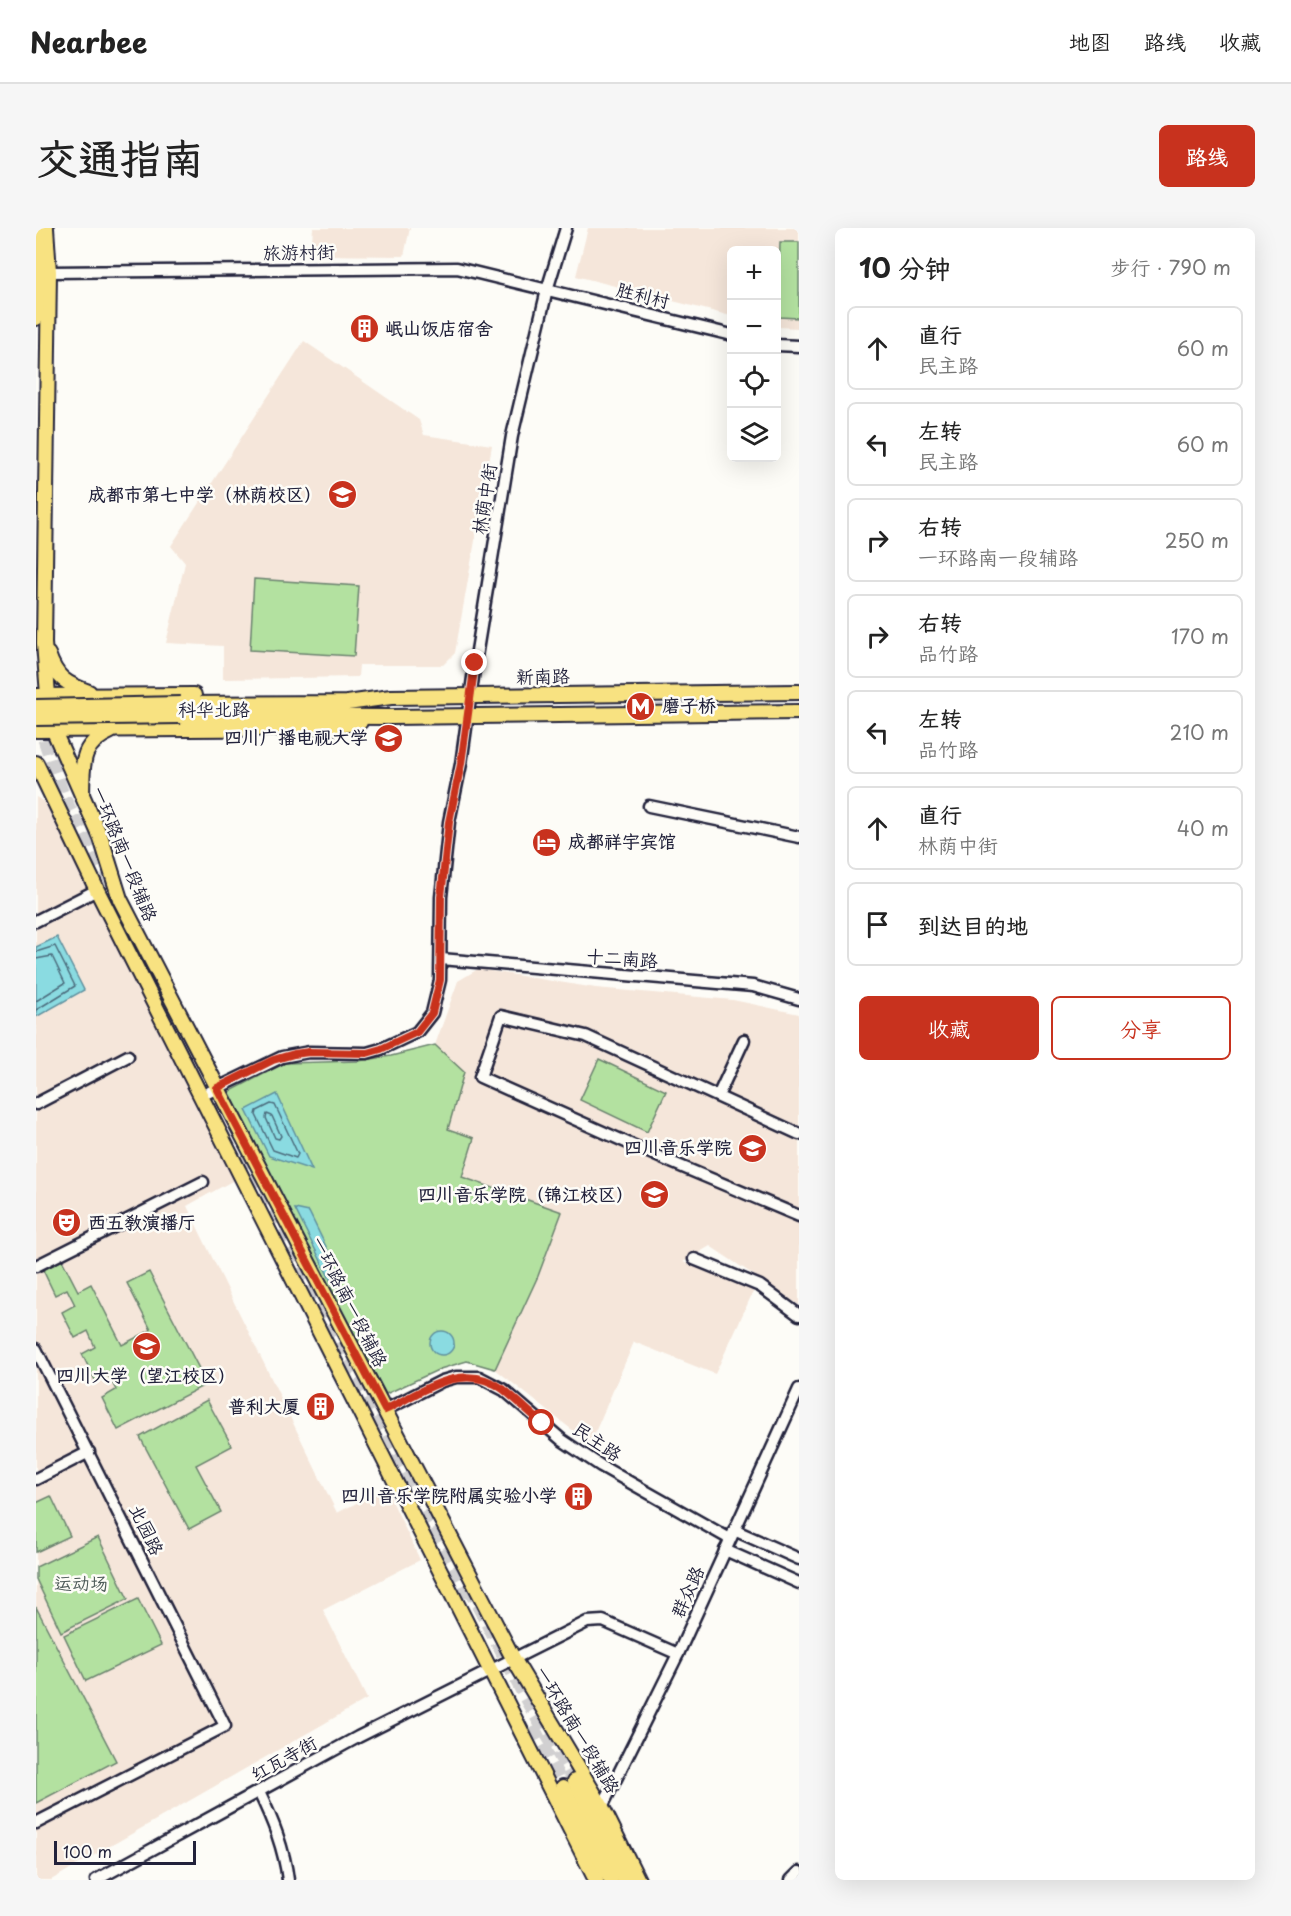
<!DOCTYPE html>
<html lang="zh">
<meta charset="utf-8">
<style>
:root{--surface:#fff;--page:#f6f6f6;--text:#222;--muted:#767676;--line:#e0e0e0;--accent:#c8321e}
body{margin:0;font-family:"Playpen Sans","LXGW WenKai TC",sans-serif;background:var(--page);color:var(--text)}
.controls{position:absolute;right:18px;top:18px;display:grid;overflow:hidden;border-radius:9px;box-shadow:0 6px 24px #0002}
.controls button{width:54px;height:54px;display:grid;place-items:center;padding:0;border:0;border-bottom:2px solid var(--line);background:var(--surface);color:var(--text);font:30px sans-serif}
.scale{position:absolute;left:18px;bottom:15px;width:142px;box-sizing:border-box;padding-left:6px;border:3px solid #22223b;border-top:0;font-size:16px;line-height:21px;white-space:nowrap;color:#22223b;-webkit-text-stroke:4px #fdfcf7;paint-order:stroke}
.stop{position:absolute;width:18px;height:18px;margin:-14px;border:4px solid #c8321e;border-radius:50%;background:#fff}
.stop.end{background:#c8321e;border-color:#fff;box-shadow:0 2px 6px #0008}
.list{margin:0;padding:0;list-style:none}
h2{display:flex;justify-content:space-between;align-items:center;height:78px;margin:0;padding:0 24px;font-size:26px}
h2 small{font-size:20px;font-weight:400;color:var(--muted)}
.list li{display:grid;grid-template-columns:39px 1fr auto;gap:18px;align-items:center;box-sizing:border-box;height:84px;margin:0 12px 12px;padding:0 12px;border:2px solid var(--line);border-radius:9px}
.list b{display:block;font-size:22px;white-space:nowrap}
.list p{margin:0;font-size:20px;white-space:nowrap;color:var(--muted)}
.list em{font-size:20px;font-style:normal;color:var(--muted)}
.actions{display:flex;gap:12px;padding:18px 24px}
.actions a{flex:1;padding:14px 0;border:2px solid var(--accent);border-radius:9px;text-align:center;font-size:21px;color:var(--accent)}
.actions .main{background:var(--accent);color:#fff}
.icon{flex:none;width:33px;height:33px;fill:none;stroke:currentColor;stroke-width:2;stroke-linecap:round;stroke-linejoin:round}
.map{position:relative;flex:none;width:763px;height:1652px;overflow:hidden;border-radius:9px}
header{display:flex;align-items:center;gap:36px;box-sizing:border-box;height:84px;padding:0 30px;background:var(--surface);border-bottom:2px solid var(--line)}
header strong{font-size:28px}
nav{display:flex;gap:33px;margin-inline-start:auto;font-size:21px}
.intro{display:flex;align-items:center;justify-content:space-between;box-sizing:border-box;height:144px;padding:0 36px}
h1{margin:0;font-size:42px}
.button{padding:15px 27px;border-radius:9px;background:var(--accent);color:#fff;font-size:21px;font-weight:700}
main{display:flex;gap:36px;padding:0 36px}
aside{flex:1;background:var(--surface);border-radius:9px;box-shadow:0 6px 24px #0002}
.map>svg:first-child{display:block}
.built{fill:#f5e6da}
.green{fill:#b3e1a0;stroke:#6a826e;stroke-width:1.5}
.water{fill:#8adbe1;stroke:#60919f;stroke-width:1.5}
.lines{fill:none;stroke-linecap:round;stroke-linejoin:round}
.shore{stroke:#4c6c7d;stroke-width:1.5}
.major-tunnel{stroke:#d1d0d1;stroke-width:14;stroke-dasharray:14 7;stroke-linecap:butt}
.minor-casing{stroke:#22223b;stroke-width:15}
.major-casing{stroke:#22223b;stroke-width:18}
.minor{stroke:#fdfcf7;stroke-width:10}
.major{stroke:#f8e281;stroke-width:14}
.major-bridge-casing{stroke:#22223b;stroke-width:18;stroke-linecap:butt}
.major-bridge{stroke:#f8e281;stroke-width:14}
.route{stroke:#c8321e;stroke-width:8}
.labels{text-anchor:middle;stroke-width:5;stroke-linejoin:round;paint-order:stroke}
.street-label{font-size:18px;fill:#22223b;stroke:#fdfcf7}
.poi-label{font-size:18px;font-weight:bold;fill:#22223b;stroke:#fdfcf7;text-anchor:end}
.park-label{font-size:18px;fill:#4e5b59;stroke:#fdfcf7}
</style>
<header>
<strong>Nearbee</strong>
<nav><a>地图</a><a>路线</a><a>收藏</a></nav>
</header>
<div class="intro"><h1>交通指南</h1><a class="button">路线</a></div>
<main>
<div class="map">
<svg width="763" height="1652" viewBox="0 0 763 1652">
<rect width="100%" height="100%" fill="#fdfcf7"/>
<filter id="ink" filterUnits="userSpaceOnUse"><feTurbulence type="fractalNoise" baseFrequency=".0167" numOctaves="2"/><feDisplacementMap in="SourceGraphic" scale="12" xChannelSelector="R" yChannelSelector="G"/><feConvolveMatrix kernelMatrix="1 2 1 2 8 2 1 2 1" color-interpolation-filters="sRGB"/></filter>
<g filter="url(#ink)">
<g class="built">
<polygon points="277,0 374,0 368,28 275,27"/>
<polygon points="552,0 763,0 763,100 741,99 740,22 696,22 695,88 540,48"/>
<polygon points="268,113 383,192 388,207 456,217 419,425 407,437 323,437 322,449 187,451 187,418 130,415 149,335 135,318"/>
<polygon points="0,569 18,580 198,952 151,978 301,1285 350,1260 384,1332 287,1382 331,1471 15,1652 0,1652"/>
<polygon points="442,741 560,760 697,772 763,786 763,1077 674,1018 647,1034 718,1062 679,1146 598,1114 554,1216 459,1141 502,1048 426,949 412,901 428,844 399,817 422,753"/>
</g>
<g class="green">
<polygon points="744,14 763,14 763,90 742,89"/>
<polygon points="218,351 323,358 318,428 214,422"/>
<polygon points="399,817 428,844 412,901 438,910 426,949 526,984 502,1048 459,1141 431,1133 404,1141 350,1166 235,951 193,864 249,835 322,833 355,828"/>
<polygon points="563,831 630,863 611,904 544,872"/>
<polygon points="26,1032 42,1063 55,1056 86,1117 115,1102 91,1055 113,1044 171,1156 82,1202 66,1170 80,1162 72,1147 60,1154 46,1126 59,1119 52,1103 39,1110 26,1084 39,1077 31,1061 19,1067 7,1042"/>
<polygon points="171,1172 196,1218 160,1237 185,1284 153,1301 104,1209"/>
<polygon points="15,1268 34,1308 0,1324 0,1275"/>
<polygon points="62,1309 92,1371 25,1404 0,1351 0,1339"/>
<polygon points="102,1371 125,1417 50,1453 28,1407"/>
<polygon points="0,1379 80,1533 0,1575"/>
</g>
<g class="water">
<polygon points="21,709 48,762 0,789 0,719"/>
<polygon points="241,866 276,942 233,928 210,882"/>
<polygon points="259,981 273,984 301,1041 296,1055"/>
<circle cx="406" cy="1115" r="12"/>
</g>
<g class="lines">
<g class="shore">
<polyline points="0,724 19,718 39,758 0,782"/>
<polyline points="0,731 16,728 29,755 0,773"/>
<polygon points="235,876 239,877 262,926 260,930 237,922 220,887 221,883"/>
<polygon points="231,886 236,888 245,908 243,911 239,910 230,890"/>
</g>
<g class="major-tunnel">
<polyline points="2,491 27,568 85,685"/>
<polyline points="203,929 430,1370"/>
<polyline points="432,1358 493,1476 539,1553"/>
<polyline points="497,1499 527,1559"/>
</g>
<defs>
<g id="minor">
<polyline points="13,44 421,40 696,107"/>
<polyline points="740,117 763,118"/>
<polyline points="613,578 763,609"/>
<polyline points="0,693 61,662"/>
<polyline points="405,731 717,758 763,771"/>
<polyline points="165,868 246,829 273,824 331,825 345,821 381,804 396,785 404,752 405,669 413,594 425,536 439,435 476,208 511,62 530,0"/>
<polyline points="682,868 708,812"/>
<polyline points="0,876 92,828"/>
<polyline points="763,906 550,808 465,788 444,849 630,932 763,988"/>
<polyline points="658,1031 724,1058 763,1087"/>
<polyline points="0,1038 167,954"/>
<polyline points="0,1121 189,1498 0,1595"/>
<polyline points="349,1182 406,1153 420,1149 443,1149 468,1162 526,1212 565,1238 694,1311"/>
<polyline points="0,1251 53,1224"/>
<polyline points="698,1302 763,1331"/>
<polyline points="689,1322 763,1355"/>
<path d="M223 1564C237 1593 248 1620 252 1652"/>
<polyline points="566,1579 642,1426 763,1161"/>
<polyline points="60,1652 322,1509 551,1394 567,1393 642,1426"/>
<polyline points="755,1652 763,1644"/>
</g>
<g id="major">
<polyline points="10,0 13,44 8,415 12,467 17,501 65,610 84,671 477,1430 566,1579 602,1652"/>
<polyline points="0,90 3,8"/>
<path d="M12 426C20 450 30 456 53 464"/>
<polyline points="0,468 158,467"/>
<polyline points="145,476 311,475 355,469 763,464"/>
<polyline points="145,488 355,489 763,484"/>
<polyline points="0,502 293,500 324,494"/>
<polyline points="0,535 61,662 560,1652"/>
<path d="M46 566C47 536 43 517 75 503"/>
<polyline points="539,1553 589,1652"/>
<polyline points="527,1559 575,1652"/>
</g>
</defs>
<use href="#minor" class="minor-casing"/>
<use href="#major" class="major-casing"/>
<use href="#minor" class="minor"/>
<use href="#major" class="major"/>
<defs>
<g id="major-bridge">
<polyline points="0,479 145,476"/>
<polyline points="0,490 145,488"/>
</g>
</defs>
<use href="#major-bridge" class="major-bridge-casing"/>
<use href="#major-bridge" class="major-bridge"/>
</g>
</g>
<g class="lines" filter="url(#ink)">
<path class="route" d="M439 435 425 536 413 594 405 669 404 752 396 785 381 804 345 821 331 825 273 824 258 826 237 832 181 860 349 1182C386 1164 427 1132 467 1161 480 1171 493 1184 506 1195"/>
</g>
<defs>
<symbol id="building-disc" viewBox="-11 -11 22 22"><circle r="9.5" fill="#c8321e" stroke="#fdfcf7"/><path d="M-4-6H4V6H1V3H-1V6H-4ZM-2.5-4.3h1.7v1.8h-1.7ZM.8-4.3h1.7v1.8H.8ZM-2.5-1h1.7V.8h-1.7ZM.8-1h1.7V.8H.8Z" fill="#fff"/></symbol>
<symbol id="school-disc" viewBox="-11 -11 22 22"><circle r="9.5" fill="#c8321e" stroke="#fdfcf7"/><path d="M0-5L7-2L0 1L-7-2ZM-4 1L0 2.5L4 1V4Q0 6-4 4Z" fill="#fff"/></symbol>
<symbol id="metro-disc" viewBox="-11 -11 22 22"><circle r="9.5" fill="#c8321e" stroke="#fdfcf7"/><path d="M-5.5 5V-5H-3L0 0L3-5H5.5V5H3V-.5L0 4L-3-.5V5Z" fill="#fff"/></symbol>
<symbol id="university-disc" viewBox="-11 -11 22 22"><circle r="9.5" fill="#c8321e" stroke="#fdfcf7"/><path d="M0-5L7-2L0 1L-7-2ZM-4 1L0 2.5L4 1V4Q0 6-4 4Z" fill="#fff"/></symbol>
<symbol id="hotel-disc" viewBox="-11 -11 22 22"><circle r="9.5" fill="#c8321e" stroke="#fdfcf7"/><path d="M-6-4.5h1.5V1H6V5H4.5V3h-9V5H-6ZM-4 0a1.8 1.8 0 1 1 3.6 0ZM.5 0V-2.5h3Q6-2.5 6 0Z" fill="#fff"/></symbol>
<symbol id="theatre-disc" viewBox="-11 -11 22 22"><circle r="9.5" fill="#c8321e" stroke="#fdfcf7"/><path d="M-5-5.5Q0-4 5-5.5V0Q5 5 0 6Q-5 5-5 0ZM-3.3-2.5H-1v1.5H-3.3ZM1-2.5H3.3v1.5H1ZM-2.8 1Q0 5.5 2.8 1Z" fill="#fff"/></symbol>
</defs>
<g fill-rule="evenodd">
<use href="#building-disc" x="312" y="84" width="33" height="33"/>
<use href="#school-disc" x="290" y="250" width="33" height="33"/>
<use href="#metro-disc" x="588" y="462" width="33" height="33"/>
<use href="#university-disc" x="336" y="494" width="33" height="33"/>
<use href="#hotel-disc" x="494" y="598" width="33" height="33"/>
<use href="#university-disc" x="700" y="904" width="33" height="33"/>
<use href="#university-disc" x="602" y="950" width="33" height="33"/>
<use href="#theatre-disc" x="14" y="978" width="33" height="33"/>
<use href="#university-disc" x="94" y="1102" width="33" height="33"/>
<use href="#building-disc" x="268" y="1162" width="33" height="33"/>
<use href="#building-disc" x="526" y="1252" width="33" height="33"/>
</g>
<g class="labels">
<g class="street-label">
<text transform="translate(263 25) rotate(-1)" y="6">旅游村街</text>
<text transform="translate(607 68) rotate(14)" y="6">胜利村</text>
<text transform="translate(449 271) rotate(-81)" y="6">林荫中街</text>
<text transform="translate(507 449) rotate(-1)" y="6">新南路</text>
<text x="178" y="488">科华北路</text>
<text transform="translate(88 626) rotate(68)" y="6">一环路南一段辅路</text>
<text transform="translate(586 731) rotate(4)" y="6">十二南路</text>
<text transform="translate(313 1074) rotate(63)" y="6">一环路南一段辅路</text>
<text transform="translate(561 1214) rotate(34)" y="6">民主路</text>
<text transform="translate(110 1302) rotate(64)" y="6">北园路</text>
<text transform="translate(652 1364) rotate(-66)" y="6">群众路</text>
<text transform="translate(541 1502) rotate(59)" y="6">一环路南一段辅路</text>
<text transform="translate(248 1531) rotate(-29)" y="6">红瓦寺街</text>
</g>
<g class="poi-label">
<text x="349" y="107" text-anchor="start">岷山饭店宿舍</text>
<text x="286" y="273">成都市第七中学（林荫校区）</text>
<text x="626" y="484" text-anchor="start">磨子桥</text>
<text x="332" y="516">四川广播电视大学</text>
<text x="532" y="620" text-anchor="start">成都祥宇宾馆</text>
<text x="696" y="926">四川音乐学院</text>
<text x="598" y="973">四川音乐学院（锦江校区）</text>
<text x="52" y="1001" text-anchor="start">西五教演播厅</text>
<text x="110" y="1154" text-anchor="middle">四川大学（望江校区）</text>
<text x="264" y="1185">普利大厦</text>
<text x="521" y="1274">四川音乐学院附属实验小学</text>
</g>
<g class="park-label">
<text x="45" y="1362">运动场</text>
</g>
</g>
</svg>
<div class="controls">
<button>+</button>
<button>−</button>
<button><svg class="icon" aria-label="locate" viewBox="0 0 24 24"><circle cx="12" cy="12" r="6"/><path d="M12 2v4M12 18v4M2 12h4M18 12h4"/></svg></button>
<button><svg class="icon" aria-label="layers" viewBox="0 0 24 24"><path d="M12 4l9 5-9 5-9-5zM3 14l9 5 9-5"/></svg></button>
</div>
<div class="scale">100 m</div>
<div class="stop" style="left:506px;top:1195px"></div>
<div class="stop end" style="left:439px;top:435px"></div>
</div>
<aside>
<h2>10 分钟<small>步行 · 790 m</small></h2>
<ul class="list">
<li><svg class="icon" aria-label="ahead" viewBox="0 0 24 24"><path d="M12 20V5M6 11l6-6 6 6"/></svg><div><b>直行</b><p>民主路</p></div><em>60 m</em></li>
<li><svg class="icon" aria-label="left" viewBox="0 0 24 24"><path d="M17 20v-9H6M10 6l-5 5 5 5"/></svg><div><b>左转</b><p>民主路</p></div><em>60 m</em></li>
<li><svg class="icon" aria-label="right" viewBox="0 0 24 24"><path d="M7 20v-9h11M14 6l5 5-5 5"/></svg><div><b>右转</b><p>一环路南一段辅路</p></div><em>250 m</em></li>
<li><svg class="icon" aria-label="right" viewBox="0 0 24 24"><path d="M7 20v-9h11M14 6l5 5-5 5"/></svg><div><b>右转</b><p>品竹路</p></div><em>170 m</em></li>
<li><svg class="icon" aria-label="left" viewBox="0 0 24 24"><path d="M17 20v-9H6M10 6l-5 5 5 5"/></svg><div><b>左转</b><p>品竹路</p></div><em>210 m</em></li>
<li><svg class="icon" aria-label="ahead" viewBox="0 0 24 24"><path d="M12 20V5M6 11l6-6 6 6"/></svg><div><b>直行</b><p>林荫中街</p></div><em>40 m</em></li>
<li><svg class="icon" aria-label="arrive" viewBox="0 0 24 24"><path d="M6 21V4h12l-3 4 3 4H6"/></svg><div><b>到达目的地</b></div></li>
</ul>
<div class="actions"><a class="main">收藏</a><a>分享</a></div>
</aside>
</main>
